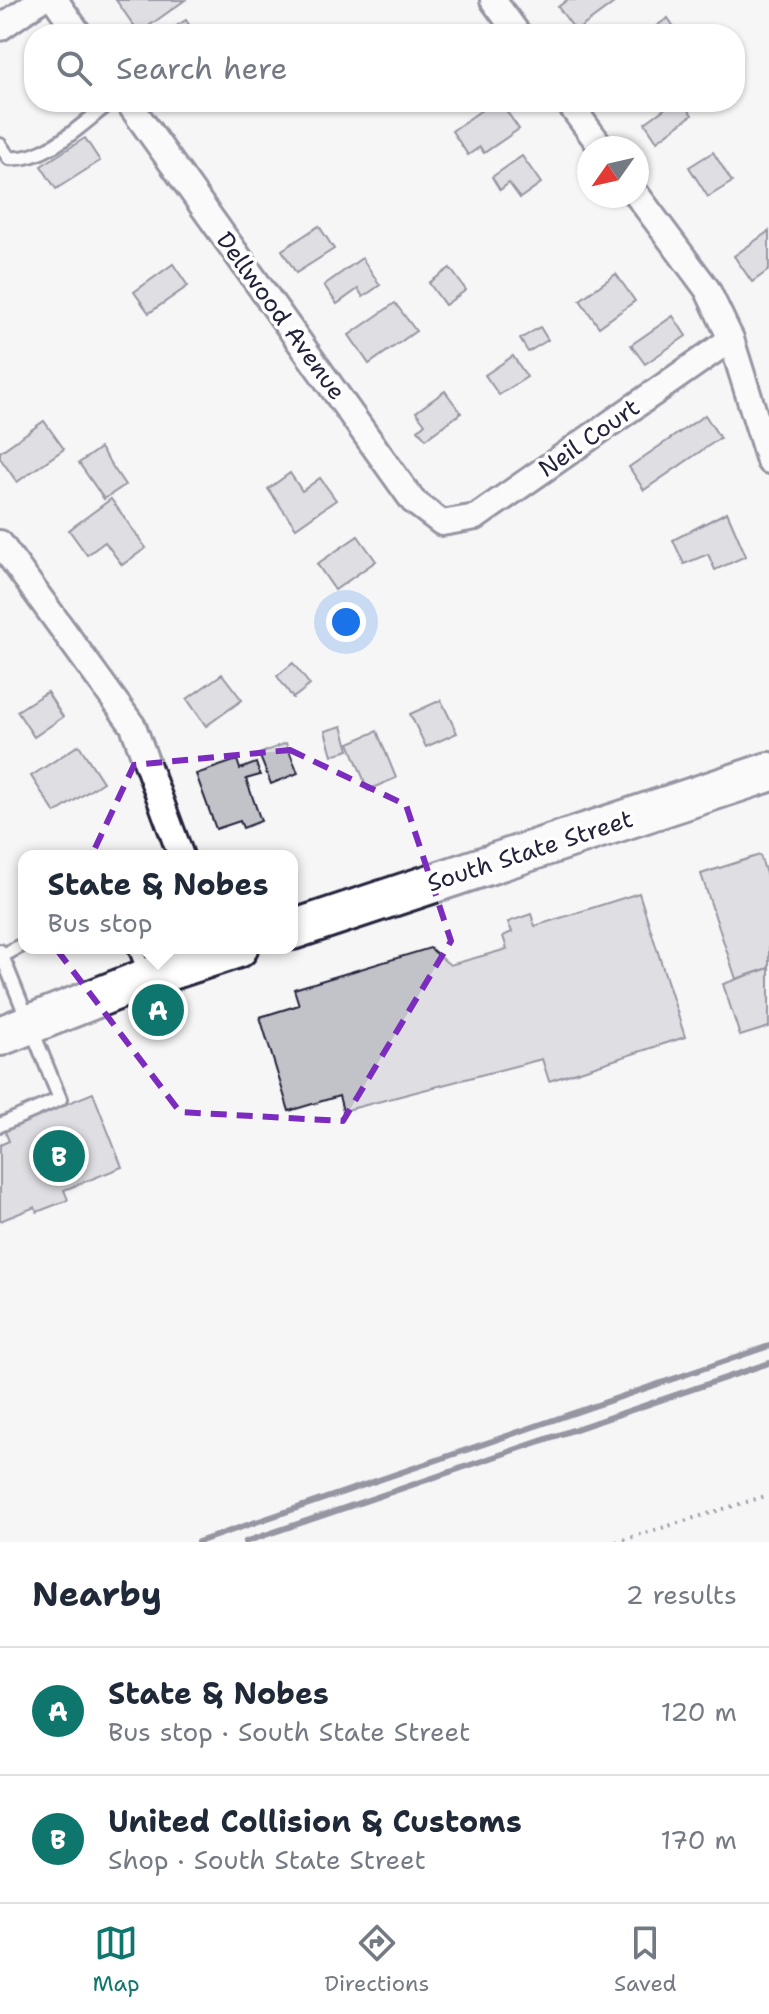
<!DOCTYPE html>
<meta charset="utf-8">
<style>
:root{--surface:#fff;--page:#f2f2f3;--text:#1f2937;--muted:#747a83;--line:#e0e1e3;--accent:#0f766e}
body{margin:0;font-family:"Shantell Sans",sans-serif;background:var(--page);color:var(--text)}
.compass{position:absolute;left:577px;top:136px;width:72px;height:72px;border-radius:50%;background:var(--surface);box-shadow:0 2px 6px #0004;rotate:236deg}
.you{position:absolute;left:346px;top:622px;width:28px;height:28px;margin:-20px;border:6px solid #fff;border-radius:50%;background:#1a73e8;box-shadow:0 0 0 12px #1a73e833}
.badge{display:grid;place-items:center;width:52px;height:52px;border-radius:50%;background:var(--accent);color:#fff;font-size:26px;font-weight:700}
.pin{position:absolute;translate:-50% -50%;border:4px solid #fff;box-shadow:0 2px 8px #0006}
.popup{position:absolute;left:18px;top:850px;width:280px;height:104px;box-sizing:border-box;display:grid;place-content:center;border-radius:16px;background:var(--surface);filter:drop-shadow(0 2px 6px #0005);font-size:26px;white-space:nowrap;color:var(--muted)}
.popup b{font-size:30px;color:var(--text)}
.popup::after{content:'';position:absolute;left:50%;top:100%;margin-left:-16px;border:16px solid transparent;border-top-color:var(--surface)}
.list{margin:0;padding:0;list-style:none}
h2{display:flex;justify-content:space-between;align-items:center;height:104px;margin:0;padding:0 32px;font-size:34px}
h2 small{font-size:26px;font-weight:400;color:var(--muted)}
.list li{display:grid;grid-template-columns:52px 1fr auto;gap:24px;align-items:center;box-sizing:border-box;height:128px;padding:0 32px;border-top:2px solid var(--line)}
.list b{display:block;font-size:30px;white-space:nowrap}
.list p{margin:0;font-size:26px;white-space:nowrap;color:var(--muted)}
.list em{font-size:26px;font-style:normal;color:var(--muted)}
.icon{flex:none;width:44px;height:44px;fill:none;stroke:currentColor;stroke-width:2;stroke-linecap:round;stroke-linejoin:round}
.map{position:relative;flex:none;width:769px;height:1542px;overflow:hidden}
.search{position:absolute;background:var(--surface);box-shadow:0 2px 6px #0004;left:24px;right:24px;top:24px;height:88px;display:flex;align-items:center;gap:20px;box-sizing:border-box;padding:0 28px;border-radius:32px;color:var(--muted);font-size:30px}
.sheet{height:360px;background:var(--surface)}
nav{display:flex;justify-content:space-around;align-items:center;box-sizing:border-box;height:112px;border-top:2px solid var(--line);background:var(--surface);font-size:22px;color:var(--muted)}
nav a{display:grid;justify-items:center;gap:4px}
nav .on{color:var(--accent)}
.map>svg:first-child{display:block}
.building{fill:#c2c2c9;stroke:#22223b;stroke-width:2}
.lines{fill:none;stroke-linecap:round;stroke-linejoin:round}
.lane-casing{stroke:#22223b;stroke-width:18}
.street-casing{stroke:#22223b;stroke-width:30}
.primary-casing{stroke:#22223b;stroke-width:44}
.path{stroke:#22223b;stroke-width:4;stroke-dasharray:2 6;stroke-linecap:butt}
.lane{stroke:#fff;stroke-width:12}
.street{stroke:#fff;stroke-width:24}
.primary{stroke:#fff;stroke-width:38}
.rail{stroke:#22223b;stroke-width:6}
.marked{fill:none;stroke:#7b2cbf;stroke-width:6;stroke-dasharray:16 10;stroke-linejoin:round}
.labels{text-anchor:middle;stroke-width:7;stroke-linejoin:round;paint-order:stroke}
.street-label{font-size:24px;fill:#22223b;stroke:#fff}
</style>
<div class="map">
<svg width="769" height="1542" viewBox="0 0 769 1542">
<rect width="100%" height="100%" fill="#f6f6f7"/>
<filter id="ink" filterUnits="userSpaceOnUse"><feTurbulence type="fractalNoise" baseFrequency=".0125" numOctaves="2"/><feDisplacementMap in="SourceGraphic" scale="16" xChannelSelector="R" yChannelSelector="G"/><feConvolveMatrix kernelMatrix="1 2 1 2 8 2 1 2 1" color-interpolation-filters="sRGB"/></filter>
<g filter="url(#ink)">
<g class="building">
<polygon points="116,0 185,0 139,33"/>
<polygon points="567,0 618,0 576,31 558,7"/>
<polygon points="668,18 679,34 645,34"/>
<polygon points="186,20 195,34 164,34"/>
<polygon points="493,102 500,102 519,129 484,153 480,147 468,155 452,131"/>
<polygon points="674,102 683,102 692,115 657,141 645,123"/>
<polygon points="85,138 100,161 56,189 41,166"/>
<polygon points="713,152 732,182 708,197 689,167"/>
<polygon points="522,156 541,183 520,198 509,183 500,190 492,177"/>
<polygon points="319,226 334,249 296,273 282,250"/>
<polygon points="769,231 769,270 752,282 734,256"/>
<polygon points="362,258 380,285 363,297 358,289 337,304 324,285"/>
<polygon points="173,264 188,286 149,313 134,292"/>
<polygon points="450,268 466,290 445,305 429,283"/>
<polygon points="616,274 635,301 599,327 580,300"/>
<polygon points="395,303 416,331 369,364 349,335"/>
<polygon points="673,316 686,336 645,364 631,345"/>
<polygon points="540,327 548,340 528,352 520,339"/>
<polygon points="513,356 527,377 499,395 485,375"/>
<polygon points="445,391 461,413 426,439 418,430 425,424 416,412"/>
<polygon points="705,415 720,438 644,490 629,467"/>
<polygon points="44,421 64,449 17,482 0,458 0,452"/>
<polygon points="100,448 125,485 104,499 79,463"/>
<polygon points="290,473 302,491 320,478 336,500 296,528 268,489"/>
<polygon points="111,499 146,548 122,565 105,542 87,555 69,530"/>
<polygon points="727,512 746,556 715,570 708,554 684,564 673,540"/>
<polygon points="358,536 376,561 335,590 317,564"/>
<polygon points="293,663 310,685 293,698 277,676"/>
<polygon points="222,674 242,700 206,726 187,699"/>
<polygon points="47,692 63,717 34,737 17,711"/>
<polygon points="441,700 457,733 426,747 410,714"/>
<polygon points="342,726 349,750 332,755 325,731"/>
<polygon points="377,731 396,778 368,790 349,743"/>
<polygon points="286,743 298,773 271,784 259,754"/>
<polygon points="79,745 103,782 55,813 31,776"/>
<polygon points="237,760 240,769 256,763 260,775 246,779 261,821 243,828 240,821 216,829 196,774"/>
<polygon points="760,855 769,883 769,968 736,979 701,874"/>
<polygon points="639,893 685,1037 549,1081 542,1059 343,1111 339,1096 289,1111 260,1017 299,1005 294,989 430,948 450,965 507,949 503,936 512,932 508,922 531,914 535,926"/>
<polygon points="769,968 769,1027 740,1036 723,984"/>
<polygon points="93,1093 122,1167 64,1190 68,1200 37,1212 35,1207 0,1221 0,1145 9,1141 4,1129"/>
</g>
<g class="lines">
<defs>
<g id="lane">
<path d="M0 145 9 158C47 162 82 123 111 102"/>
<polyline points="135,948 146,975"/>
<polyline points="0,951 60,1099 0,1125"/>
<polyline points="2,956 24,944"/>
</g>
<g id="street">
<polyline points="55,0 79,34"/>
<polyline points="493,0 518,34"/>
<polyline points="0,28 40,0"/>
<polyline points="128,102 413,501 442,523 476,517 731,339"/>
<polyline points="568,102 602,148"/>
<polyline points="637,195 707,289 731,339 769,461"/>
<polyline points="0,543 133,726 181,856"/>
</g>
<g id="primary">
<polyline points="292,930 769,772"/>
<polyline points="0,1036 147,978 238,948"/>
</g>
</defs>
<use href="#lane" class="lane-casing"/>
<use href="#street" class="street-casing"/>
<use href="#primary" class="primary-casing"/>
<polyline class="path" points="616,1542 769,1495"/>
<use href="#lane" class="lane"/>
<use href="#street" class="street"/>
<use href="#primary" class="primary"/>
<g class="rail">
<polyline points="198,1542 769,1346"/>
<polyline points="245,1542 769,1363"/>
</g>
</g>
</g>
<path d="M0 0H769V1542H0ZM290 750 406 805 451 941 343 1121 180 1112 51 942 134 765Z" fill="#f6f6f7" fill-opacity=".55" fill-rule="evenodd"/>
<path class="marked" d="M290 750 406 805 451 941 343 1121 180 1112 51 942 134 765Z"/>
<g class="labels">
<g class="street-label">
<text transform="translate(281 316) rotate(54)" y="8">Dellwood Avenue</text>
<text transform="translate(589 438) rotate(-35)" y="8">Neil Court</text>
<text transform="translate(530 851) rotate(-18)" y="8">South State Street</text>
</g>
</g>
</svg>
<svg class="compass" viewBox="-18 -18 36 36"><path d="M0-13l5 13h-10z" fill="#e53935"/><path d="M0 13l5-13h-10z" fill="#747a83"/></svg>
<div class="you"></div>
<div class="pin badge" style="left:158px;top:1010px">A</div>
<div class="popup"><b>State &amp; Nobes</b>Bus stop</div>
<div class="pin badge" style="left:59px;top:1156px">B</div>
<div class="search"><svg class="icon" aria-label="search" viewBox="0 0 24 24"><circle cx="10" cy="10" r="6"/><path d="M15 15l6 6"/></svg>Search here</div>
</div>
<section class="sheet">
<h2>Nearby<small>2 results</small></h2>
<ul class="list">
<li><span class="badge">A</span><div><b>State &amp; Nobes</b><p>Bus stop · South State Street</p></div><em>120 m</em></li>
<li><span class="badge">B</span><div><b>United Collision &amp; Customs</b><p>Shop · South State Street</p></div><em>170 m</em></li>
</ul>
</section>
<nav>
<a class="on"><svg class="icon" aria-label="map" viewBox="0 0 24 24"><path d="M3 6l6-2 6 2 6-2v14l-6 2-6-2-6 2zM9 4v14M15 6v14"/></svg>Map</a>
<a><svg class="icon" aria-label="directions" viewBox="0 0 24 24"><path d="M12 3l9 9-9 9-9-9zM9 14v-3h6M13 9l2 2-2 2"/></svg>Directions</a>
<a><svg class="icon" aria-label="saved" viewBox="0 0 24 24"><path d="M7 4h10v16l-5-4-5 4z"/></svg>Saved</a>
</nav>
